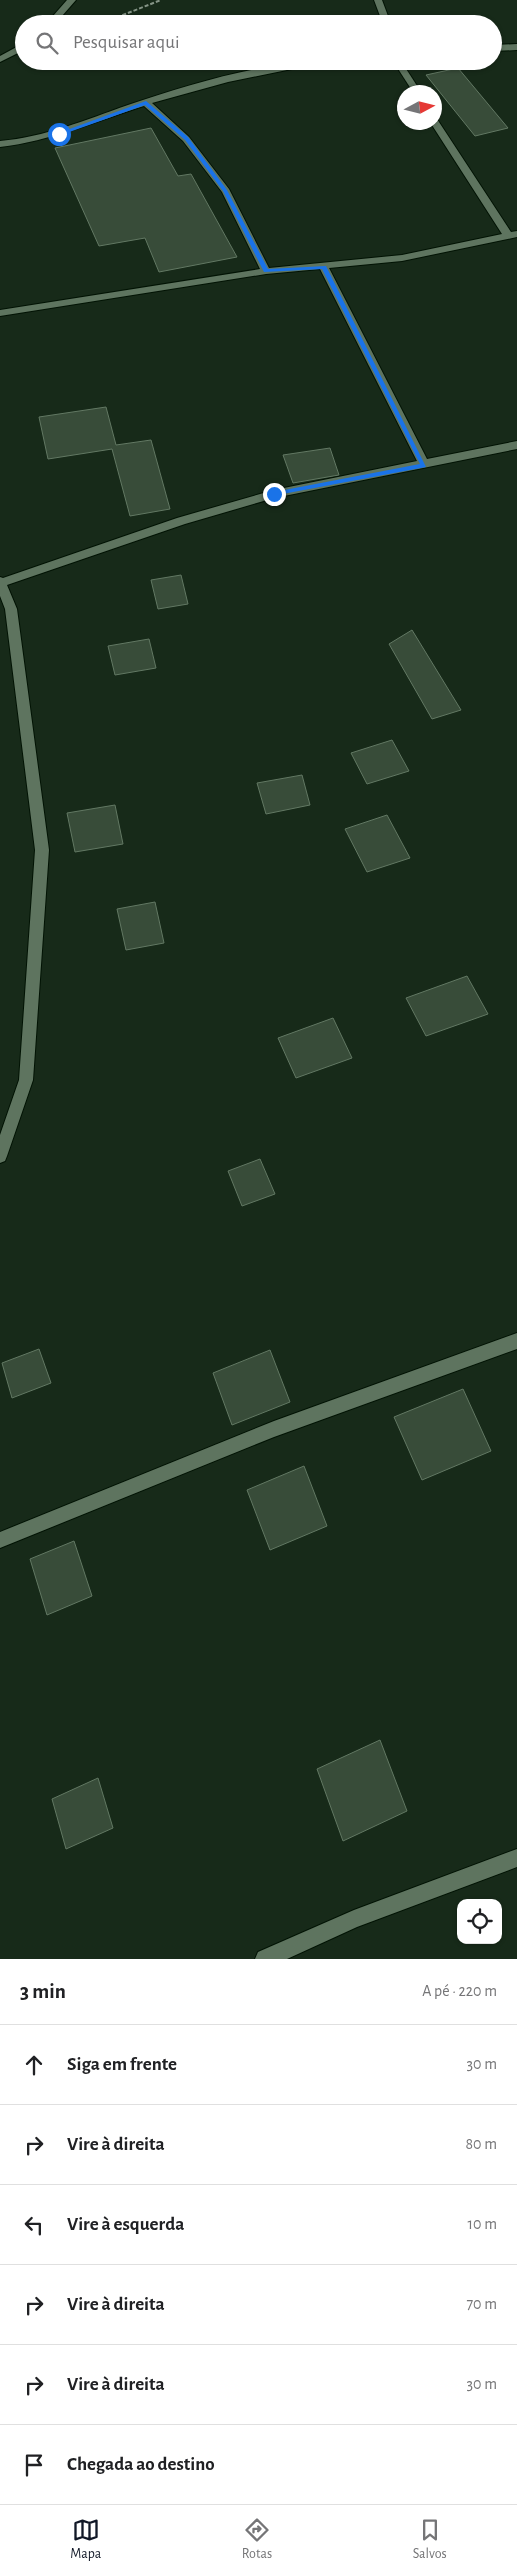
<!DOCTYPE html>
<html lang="pt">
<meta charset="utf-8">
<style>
:root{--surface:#fff;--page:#f2f2f2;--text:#202124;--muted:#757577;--line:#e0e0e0;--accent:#111827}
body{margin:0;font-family:"Alegreya Sans",sans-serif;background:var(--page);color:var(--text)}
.controls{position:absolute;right:15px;bottom:15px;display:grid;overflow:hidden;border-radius:10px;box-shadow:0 1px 4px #0004}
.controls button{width:45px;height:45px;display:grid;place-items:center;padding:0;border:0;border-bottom:1px solid var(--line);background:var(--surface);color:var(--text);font:25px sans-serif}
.compass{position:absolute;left:397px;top:85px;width:45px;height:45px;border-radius:50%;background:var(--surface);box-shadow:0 1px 4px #0004;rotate:83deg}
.stop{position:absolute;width:15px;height:15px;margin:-11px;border:4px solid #1a73e8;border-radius:50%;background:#fff}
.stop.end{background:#1a73e8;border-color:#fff;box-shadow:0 1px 5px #0008}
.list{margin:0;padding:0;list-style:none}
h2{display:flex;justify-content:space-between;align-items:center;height:65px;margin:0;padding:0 20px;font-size:21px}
h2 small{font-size:16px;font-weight:400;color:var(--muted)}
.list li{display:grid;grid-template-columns:32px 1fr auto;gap:15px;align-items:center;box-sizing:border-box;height:80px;padding:0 20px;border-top:1px solid var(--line)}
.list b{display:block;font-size:19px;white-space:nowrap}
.list em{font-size:16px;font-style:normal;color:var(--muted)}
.icon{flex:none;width:28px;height:28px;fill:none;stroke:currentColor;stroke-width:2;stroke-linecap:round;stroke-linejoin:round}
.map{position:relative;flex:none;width:517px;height:1959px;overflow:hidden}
.search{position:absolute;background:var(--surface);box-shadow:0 1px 4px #0004;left:15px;right:15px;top:15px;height:55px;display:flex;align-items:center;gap:12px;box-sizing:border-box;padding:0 18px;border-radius:28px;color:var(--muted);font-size:19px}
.sheet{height:545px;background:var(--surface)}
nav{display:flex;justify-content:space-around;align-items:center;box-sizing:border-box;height:70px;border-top:1px solid var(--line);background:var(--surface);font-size:14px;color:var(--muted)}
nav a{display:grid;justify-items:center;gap:2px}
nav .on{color:var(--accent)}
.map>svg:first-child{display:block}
.building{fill:#384c39;stroke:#627863}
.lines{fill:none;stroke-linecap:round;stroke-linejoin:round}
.minor-casing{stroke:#021304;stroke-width:2}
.path{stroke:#859486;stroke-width:2;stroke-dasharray:4 2;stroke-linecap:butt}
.minor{fill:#5e745f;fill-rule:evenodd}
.route{fill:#1a73e8}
</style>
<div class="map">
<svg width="517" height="1959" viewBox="0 0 517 1959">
<rect width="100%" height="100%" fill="#172a19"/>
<g class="building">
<polygon points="458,68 508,128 475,136 426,75"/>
<polygon points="151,128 178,176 191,174 237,257 159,272 145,238 99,246 55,148"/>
<polygon points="106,407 116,445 151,440 170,509 130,516 112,449 48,459 39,417"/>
<polygon points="330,448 339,475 293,483 283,455"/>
<polygon points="181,575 188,604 158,609 151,580"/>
<polygon points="412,630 461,710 432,719 389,644"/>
<polygon points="149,639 156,668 115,675 108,646"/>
<polygon points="392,740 409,771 367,784 351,753"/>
<polygon points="302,775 310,805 266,814 257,783"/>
<polygon points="115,805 123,844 75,852 67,813"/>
<polygon points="387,815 410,858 367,872 345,829"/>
<polygon points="155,902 164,943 126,950 117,909"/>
<polygon points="467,976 488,1014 426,1036 406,998"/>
<polygon points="333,1018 352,1058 296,1078 278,1038"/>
<polygon points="260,1159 275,1194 242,1206 228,1171"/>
<polygon points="39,1349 51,1383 12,1398 2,1363"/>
<polygon points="270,1350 290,1402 232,1425 213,1373"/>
<polygon points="463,1389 491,1451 422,1480 394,1417"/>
<polygon points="304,1466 327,1526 270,1550 247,1490"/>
<polygon points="74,1541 92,1596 47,1615 30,1559"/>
<polygon points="380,1740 407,1811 343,1841 317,1769"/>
<polygon points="98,1778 113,1828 66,1849 52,1799"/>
</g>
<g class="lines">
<defs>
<g id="minor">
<polygon points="67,0 76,0 55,24 46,24"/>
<polygon points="374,0 382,0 391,24 383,24"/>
<polygon points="24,43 24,50 0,62 0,56"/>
<polygon points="517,44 517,50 493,51 493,45"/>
<path d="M331 61 228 82 152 103 189 137 229 189 269 268 402 255 502 234 430 122H434V118L437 119 511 232 517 231V237L402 261 329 268 427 459 517 441V449L274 498 185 524 7 585 17 609 49 850 33 1080 7 1156 5 1161 0 1163V1135L19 1080 35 850 5 609 0 596V577L3 578 177 518 274 490 417 461 320 269 266 274 0 316V310L260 269 222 192 183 141 144 106C96 121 51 141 0 147V141C45 137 85 120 128 105 190 84 265 61 331 61Z"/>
<polygon points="393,61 401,61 421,92 413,92"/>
<polygon points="517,1333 517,1349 274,1437 0,1548 0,1532 274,1421"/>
<polygon points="517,1849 517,1867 357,1927 287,1959 255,1959 258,1952 354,1910"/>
</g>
</defs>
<use href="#minor" class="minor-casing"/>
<polyline class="path" points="100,24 161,0"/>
<use href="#minor" class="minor"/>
</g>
<polygon class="route" points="146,101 188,137 227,190 268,269 326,266 426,467 272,496 274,492 420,464 322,269 264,272 223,191 185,140 145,105 61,135 56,134"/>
</svg>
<div class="controls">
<button><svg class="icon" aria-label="locate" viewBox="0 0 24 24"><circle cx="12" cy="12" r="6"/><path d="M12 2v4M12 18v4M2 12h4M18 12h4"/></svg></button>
</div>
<svg class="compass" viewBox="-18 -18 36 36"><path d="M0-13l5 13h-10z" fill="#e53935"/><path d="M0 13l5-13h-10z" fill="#757577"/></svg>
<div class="stop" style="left:59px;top:134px"></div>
<div class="stop end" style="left:274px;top:494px"></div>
<div class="search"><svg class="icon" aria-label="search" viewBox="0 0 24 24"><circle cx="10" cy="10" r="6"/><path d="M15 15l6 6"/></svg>Pesquisar aqui</div>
</div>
<section class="sheet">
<h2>3 min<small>A pé · 220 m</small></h2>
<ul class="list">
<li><svg class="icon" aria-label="ahead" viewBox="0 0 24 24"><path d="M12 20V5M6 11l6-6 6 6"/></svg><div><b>Siga em frente</b></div><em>30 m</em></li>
<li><svg class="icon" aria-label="right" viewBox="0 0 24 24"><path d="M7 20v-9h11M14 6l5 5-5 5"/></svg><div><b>Vire à direita</b></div><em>80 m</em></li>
<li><svg class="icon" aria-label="left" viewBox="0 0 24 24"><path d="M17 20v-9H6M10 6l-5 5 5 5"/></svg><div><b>Vire à esquerda</b></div><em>10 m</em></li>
<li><svg class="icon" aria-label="right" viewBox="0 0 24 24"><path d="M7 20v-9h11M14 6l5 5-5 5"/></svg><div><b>Vire à direita</b></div><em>70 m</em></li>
<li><svg class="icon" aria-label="right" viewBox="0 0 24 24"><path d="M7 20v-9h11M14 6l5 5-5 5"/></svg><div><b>Vire à direita</b></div><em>30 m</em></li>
<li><svg class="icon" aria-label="arrive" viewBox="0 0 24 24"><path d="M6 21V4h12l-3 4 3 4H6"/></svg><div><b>Chegada ao destino</b></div></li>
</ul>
</section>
<nav>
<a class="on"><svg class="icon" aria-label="map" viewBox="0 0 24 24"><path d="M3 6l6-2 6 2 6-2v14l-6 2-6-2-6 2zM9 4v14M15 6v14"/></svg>Mapa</a>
<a><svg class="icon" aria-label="directions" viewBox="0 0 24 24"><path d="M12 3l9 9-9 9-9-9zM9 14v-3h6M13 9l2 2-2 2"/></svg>Rotas</a>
<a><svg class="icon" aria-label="saved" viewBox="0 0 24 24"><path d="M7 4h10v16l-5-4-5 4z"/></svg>Salvos</a>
</nav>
